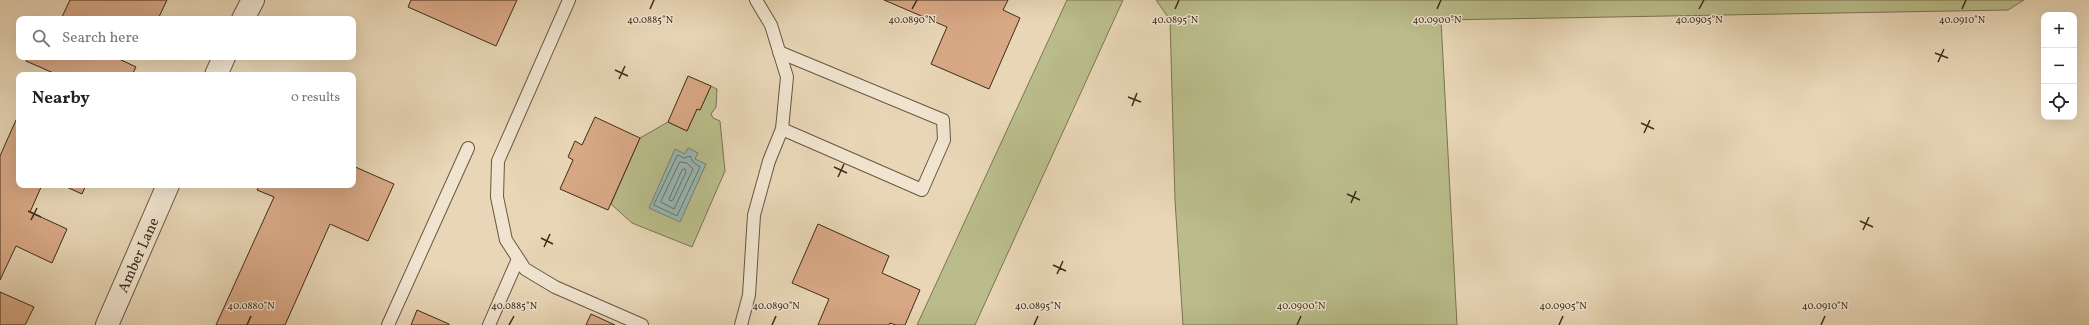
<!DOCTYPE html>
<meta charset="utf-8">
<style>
:root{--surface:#fff;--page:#f2f2f2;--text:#222;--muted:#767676;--line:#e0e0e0}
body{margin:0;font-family:Vollkorn,serif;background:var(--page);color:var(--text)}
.controls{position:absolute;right:12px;top:12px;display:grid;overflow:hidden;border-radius:8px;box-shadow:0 4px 16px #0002}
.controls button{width:36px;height:36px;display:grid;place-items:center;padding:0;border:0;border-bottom:1px solid var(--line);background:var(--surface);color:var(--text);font:20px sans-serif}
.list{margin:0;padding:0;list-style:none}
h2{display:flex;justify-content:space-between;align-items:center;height:52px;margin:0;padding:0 16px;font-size:17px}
h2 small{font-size:13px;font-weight:400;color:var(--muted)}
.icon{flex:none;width:22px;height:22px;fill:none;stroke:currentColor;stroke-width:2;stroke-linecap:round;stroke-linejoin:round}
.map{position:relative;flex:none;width:2089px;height:325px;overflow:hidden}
.search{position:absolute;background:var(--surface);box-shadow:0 4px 16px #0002;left:16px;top:16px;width:340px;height:44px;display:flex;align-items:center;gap:10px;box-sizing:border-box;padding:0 14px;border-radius:8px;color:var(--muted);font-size:15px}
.panel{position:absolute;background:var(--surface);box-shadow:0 4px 16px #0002;left:16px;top:72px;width:340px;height:116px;border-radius:8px}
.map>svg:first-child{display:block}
.green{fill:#babd8b;stroke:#7c7452}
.water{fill:#98b8b4;stroke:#748076}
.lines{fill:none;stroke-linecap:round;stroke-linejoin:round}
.shore{stroke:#6b7267;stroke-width:1}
.building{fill:#d9a986;stroke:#3e2b1a}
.service-casing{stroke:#685641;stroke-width:14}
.minor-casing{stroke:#685641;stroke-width:24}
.service{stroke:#f0e4d0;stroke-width:12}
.minor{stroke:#f0e4d0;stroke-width:22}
.ticks{fill:none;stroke:#3e2b1a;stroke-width:1.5}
.labels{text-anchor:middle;stroke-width:3;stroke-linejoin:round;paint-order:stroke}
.street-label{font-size:15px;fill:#3e2b1a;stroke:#f0e4d0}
.ticks-label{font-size:10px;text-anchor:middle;fill:#3e2b1a;stroke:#f0e4d0;stroke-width:3;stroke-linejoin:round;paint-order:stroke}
</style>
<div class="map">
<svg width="2089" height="325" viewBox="0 0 2089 325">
<rect width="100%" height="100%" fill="#e8d6b6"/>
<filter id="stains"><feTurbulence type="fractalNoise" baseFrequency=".005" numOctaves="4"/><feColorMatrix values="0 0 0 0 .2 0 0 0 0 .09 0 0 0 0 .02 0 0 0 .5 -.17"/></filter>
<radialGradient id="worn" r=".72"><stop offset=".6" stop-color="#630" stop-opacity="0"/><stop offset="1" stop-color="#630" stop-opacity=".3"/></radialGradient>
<g class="green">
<polygon points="1067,0 1123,0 975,325 917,325"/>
<polygon points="1156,0 2024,0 2008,10 1441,20 1457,325 1183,325 1175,200 1170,20"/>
<polygon points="711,86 717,89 716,107 711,114 713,118 720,121 725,171 692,247 632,223 611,204 640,138 668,122 687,131 697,109 700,110"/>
</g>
<polygon class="water" points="688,148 698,153 695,159 706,164 680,222 649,208 675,149 685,154"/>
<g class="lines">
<g class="shore">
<polygon points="678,155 684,158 690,156 693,162 700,167 677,216 654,205"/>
<polygon points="680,162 687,163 693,169 674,209 661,202"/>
<polygon points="685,169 686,172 673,200 670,201 669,199 682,170"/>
</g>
</g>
<g class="building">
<polygon points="70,0 167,0 158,19 61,19"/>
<polygon points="411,0 517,0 496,46 408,7"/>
<polygon points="884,0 1008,0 1003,10 1020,18 989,89 931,64 947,27"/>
<polygon points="28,57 115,57 136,67 132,75 58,75 26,61"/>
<polygon points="688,76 711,86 700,110 697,109 687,131 668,122"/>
<polygon points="595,117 640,138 608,210 560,189 573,160 568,157 575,141 582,145"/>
<polygon points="16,120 19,122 19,185 42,185 30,212 67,229 52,263 16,246 0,280 0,156"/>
<polygon points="353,166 394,184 368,241 330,224 285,325 216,325 274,197 257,190 260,185 353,185"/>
<polygon points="62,185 86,185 82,194"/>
<polygon points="818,224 889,256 882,273 920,290 905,325 896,325 890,323 889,325 818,325 829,299 792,283"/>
<polygon points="0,292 34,307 25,325 0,325"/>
<polygon points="417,310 449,324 449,325 411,325"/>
<polygon points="591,314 615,325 586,325"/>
</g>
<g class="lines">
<defs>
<g id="service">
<polyline points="569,0 498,161 497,197 506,240 525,269 555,287 642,325"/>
<polyline points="779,52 943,120 944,140 922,190 782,129"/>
<polyline points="388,325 468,148"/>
<polyline points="489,325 518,259"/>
<polyline points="741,325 749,295 754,215 769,161 782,129 787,77 771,25 756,0"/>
</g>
<g id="minor">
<polyline points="243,19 253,0"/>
<polyline points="216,75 224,57"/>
<polyline points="107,325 168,185"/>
</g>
</defs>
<use href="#service" class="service-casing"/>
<use href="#minor" class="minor-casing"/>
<use href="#service" class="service"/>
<use href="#minor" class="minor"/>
</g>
<path class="ticks" d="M650 9 654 0M912 9 917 0M1175 9 1179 0M1437 9 1441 0M1699 9 1704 0M1962 9 1966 0M1935 53 1948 58M1938 62 1944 49M615 70 628 76M619 79 625 66M1128 97 1141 102M1132 106 1137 93M1641 123 1654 129M1644 133 1650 120M834 167 847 173M838 177 844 164M1347 194 1360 200M1351 203 1356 191M28 211 41 217M31 220 37 208M1860 221 1873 227M1863 230 1869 217M541 238 553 244M544 247 550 234M1053 265 1066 271M1057 274 1063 261M247 325 251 316M509 325 514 316M772 325 776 316M1034 325 1038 316M1297 325 1301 316M1559 325 1563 316M1821 325 1825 316"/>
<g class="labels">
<g class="street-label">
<text transform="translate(138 255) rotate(-66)" y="5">Amber Lane</text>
</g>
</g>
<g class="ticks-label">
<text x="650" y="23">40.0885°N</text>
<text x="912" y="23">40.0890°N</text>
<text x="1175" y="23">40.0895°N</text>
<text x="1437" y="23">40.0900°N</text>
<text x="1699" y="23">40.0905°N</text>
<text x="1962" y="23">40.0910°N</text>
<text x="251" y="309">40.0880°N</text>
<text x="514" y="309">40.0885°N</text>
<text x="776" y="309">40.0890°N</text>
<text x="1038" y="309">40.0895°N</text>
<text x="1301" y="309">40.0900°N</text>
<text x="1563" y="309">40.0905°N</text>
<text x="1825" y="309">40.0910°N</text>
</g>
<rect width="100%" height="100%" filter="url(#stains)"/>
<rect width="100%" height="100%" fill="url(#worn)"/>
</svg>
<div class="controls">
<button>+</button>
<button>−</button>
<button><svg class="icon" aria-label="locate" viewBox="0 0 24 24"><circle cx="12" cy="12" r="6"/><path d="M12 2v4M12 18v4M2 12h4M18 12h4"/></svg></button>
</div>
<div class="search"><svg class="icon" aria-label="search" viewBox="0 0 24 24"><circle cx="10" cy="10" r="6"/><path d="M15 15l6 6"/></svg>Search here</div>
<section class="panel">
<h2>Nearby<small>0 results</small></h2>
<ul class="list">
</ul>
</section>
</div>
